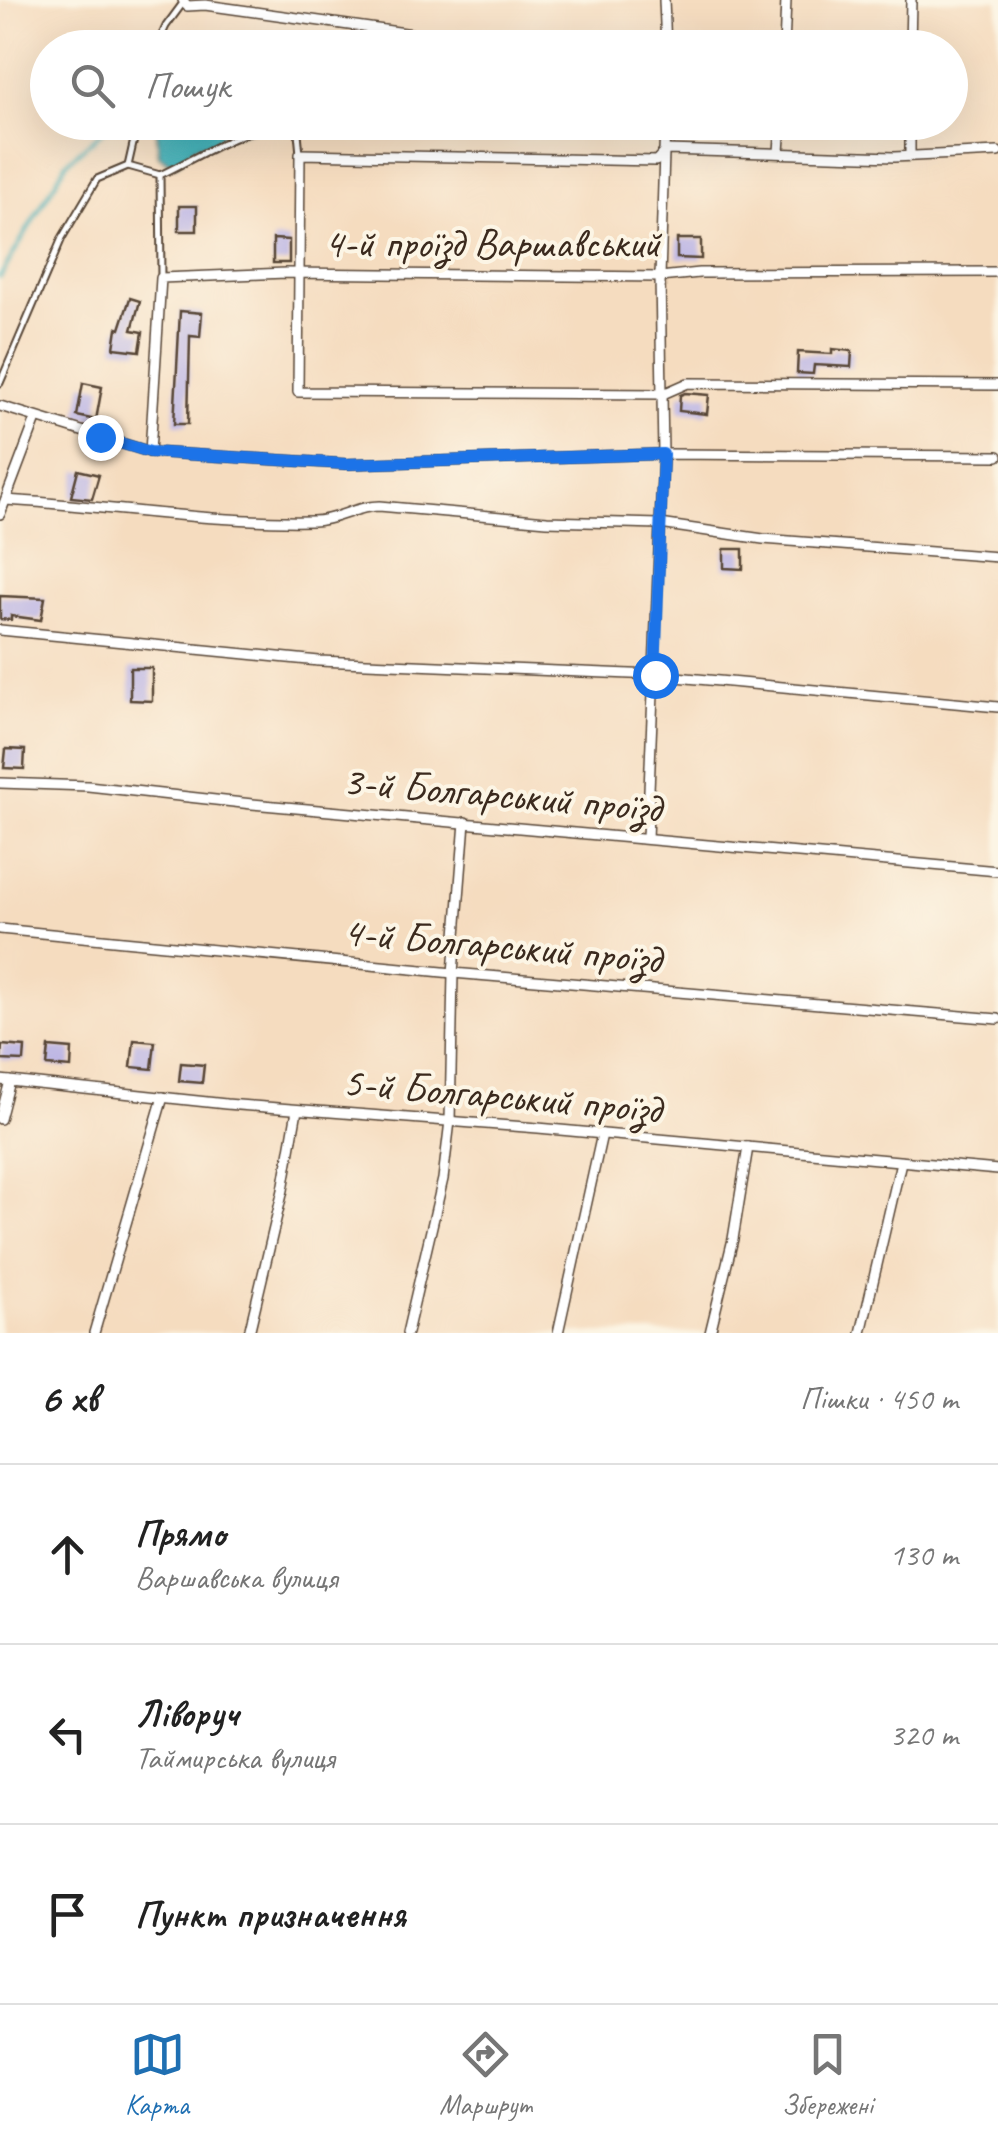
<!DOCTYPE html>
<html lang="uk">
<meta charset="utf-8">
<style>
:root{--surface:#fff;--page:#f6f6f6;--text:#222;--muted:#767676;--line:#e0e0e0;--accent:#1f6fb2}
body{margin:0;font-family:Caveat,sans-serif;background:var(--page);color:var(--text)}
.stop{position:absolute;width:30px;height:30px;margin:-22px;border:8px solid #1a73e8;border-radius:50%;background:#fff}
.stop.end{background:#1a73e8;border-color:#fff;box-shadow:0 2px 10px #0008}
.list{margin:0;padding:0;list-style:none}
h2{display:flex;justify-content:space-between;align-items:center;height:130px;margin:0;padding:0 40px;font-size:42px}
h2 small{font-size:32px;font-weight:400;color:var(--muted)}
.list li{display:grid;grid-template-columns:65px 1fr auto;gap:30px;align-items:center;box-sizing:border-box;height:180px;padding:0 40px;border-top:2px solid var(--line)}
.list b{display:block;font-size:38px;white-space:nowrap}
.list p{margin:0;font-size:32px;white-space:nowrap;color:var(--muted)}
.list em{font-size:32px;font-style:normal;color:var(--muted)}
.icon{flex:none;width:55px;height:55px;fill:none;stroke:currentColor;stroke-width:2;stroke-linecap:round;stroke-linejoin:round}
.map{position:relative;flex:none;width:998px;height:1333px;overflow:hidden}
.search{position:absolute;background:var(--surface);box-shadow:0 10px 40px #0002;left:30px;right:30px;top:30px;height:110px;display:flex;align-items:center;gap:25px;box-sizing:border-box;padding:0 35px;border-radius:55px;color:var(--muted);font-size:38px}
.sheet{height:670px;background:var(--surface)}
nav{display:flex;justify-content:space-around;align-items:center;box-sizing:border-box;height:140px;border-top:2px solid var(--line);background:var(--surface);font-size:28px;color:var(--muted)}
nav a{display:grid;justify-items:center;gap:5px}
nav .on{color:var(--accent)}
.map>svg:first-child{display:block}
.water{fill:#3eafb7;stroke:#3c6c6a;stroke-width:2.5}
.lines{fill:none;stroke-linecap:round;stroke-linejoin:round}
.stream{stroke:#3eafb7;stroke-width:4}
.building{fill:#bab3e4}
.service-casing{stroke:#574536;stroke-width:9}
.minor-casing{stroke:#574536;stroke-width:12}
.service{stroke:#fff;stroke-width:5}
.minor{stroke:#fff;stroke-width:9}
.route{stroke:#1a73e8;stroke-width:12}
.labels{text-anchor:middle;stroke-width:8;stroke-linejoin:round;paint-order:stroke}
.street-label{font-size:42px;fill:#3b2a1e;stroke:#fcf5e5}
</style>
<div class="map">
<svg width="998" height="1333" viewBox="0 0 998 1333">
<rect width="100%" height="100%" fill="#fcf5e5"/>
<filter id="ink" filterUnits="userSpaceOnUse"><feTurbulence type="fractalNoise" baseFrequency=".01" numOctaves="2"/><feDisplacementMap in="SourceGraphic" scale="20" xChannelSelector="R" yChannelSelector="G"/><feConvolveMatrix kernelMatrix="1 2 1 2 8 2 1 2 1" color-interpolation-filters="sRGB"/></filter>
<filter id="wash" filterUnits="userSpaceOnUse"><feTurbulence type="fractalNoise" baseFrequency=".0048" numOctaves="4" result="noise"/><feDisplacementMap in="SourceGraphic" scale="40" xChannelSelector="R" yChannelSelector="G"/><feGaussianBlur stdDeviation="2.25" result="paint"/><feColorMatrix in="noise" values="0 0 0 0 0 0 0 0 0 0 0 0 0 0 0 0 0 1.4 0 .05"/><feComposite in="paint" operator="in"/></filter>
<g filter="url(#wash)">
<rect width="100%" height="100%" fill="#f5dcbf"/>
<path class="water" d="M156 123H275L234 134 223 132 214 144C209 145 205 144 200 145 191 147 185 160 174 165L159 156Z"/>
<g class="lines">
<polyline class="stream" points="0,277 67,162 113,122"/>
</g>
<g id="blocks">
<g class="building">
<rect x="179" y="206" width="18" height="25"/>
<polygon points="273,239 289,240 289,263 273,263"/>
<polygon points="677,239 701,239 701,259 677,258"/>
<polygon points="130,298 140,301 132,330 143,332 140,351 114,348 117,328 120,329"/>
<polygon points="180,311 202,313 200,337 190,336 188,424 174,424"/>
<polygon points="832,349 852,351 851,367 814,365 813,374 797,373 798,352 832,354"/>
<polygon points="83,383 102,387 96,420 77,416"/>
<polygon points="685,393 709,395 707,414 679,411 680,395"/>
<polygon points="78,470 99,475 92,499 71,497"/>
<polygon points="724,549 743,549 743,569 724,568"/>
<polygon points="0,596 45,598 41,620 11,616 11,620 0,619"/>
<polygon points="130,668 152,668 152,701 130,700"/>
<polygon points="6,749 25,750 24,769 4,768"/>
<polygon points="134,1040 155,1042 152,1069 131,1067"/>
<polygon points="2,1045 25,1047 24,1061 1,1060"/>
<polygon points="49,1047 72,1049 71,1068 47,1066"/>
<polygon points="181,1063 204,1065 202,1083 179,1081"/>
</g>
</g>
</g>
<g filter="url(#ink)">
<use href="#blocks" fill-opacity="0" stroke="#574536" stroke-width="2.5"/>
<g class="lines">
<defs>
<g id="service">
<polyline points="156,48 166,26 183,3"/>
<polyline points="128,166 138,122"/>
<polyline points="160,175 161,277"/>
<path d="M0 383 62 238 97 179 128 166 160 175C204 154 248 124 297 122L300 154"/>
</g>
<g id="minor">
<polyline points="183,0 187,6 205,5 513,48"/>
<polyline points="664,0 666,48"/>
<polyline points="784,48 786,0"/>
<polyline points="910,48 911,0"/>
<polyline points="779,152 781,122"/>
<polyline points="998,152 894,157 666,150 656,161 300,154 298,392 663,394 688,383 998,385"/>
<polyline points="910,156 910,122"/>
<polyline points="0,406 150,452 346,464 663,454 998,456"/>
<polyline points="150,452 161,278 286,273 660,277 699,273 998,272"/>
<path d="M6 500C108 506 210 523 313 521 336 521 355 506 379 506L547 521 660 524 763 539 998 557"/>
<polyline points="0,514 36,419"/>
<polyline points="0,630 319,661 655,675 998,707"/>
<polyline points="0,783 88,786 252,804 998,871"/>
<polyline points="647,838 663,454 660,277 665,122"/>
<polyline points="0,929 453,973 998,1019"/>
<polyline points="0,1080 226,1104 538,1128 998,1170"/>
<polyline points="0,1119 10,1081"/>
<polyline points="94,1333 163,1097"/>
<polyline points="249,1333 283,1190 297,1110"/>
<polyline points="407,1333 443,1179 450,1121 453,973 465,822"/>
<polyline points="558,1333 602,1134"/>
<polyline points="710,1333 733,1239 748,1147"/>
<polyline points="861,1333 901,1162"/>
</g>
</defs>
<use href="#service" class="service-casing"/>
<use href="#minor" class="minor-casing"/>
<use href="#service" class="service"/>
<use href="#minor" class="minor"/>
</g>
</g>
<g class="lines" filter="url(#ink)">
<polyline class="route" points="100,437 150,452 346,464 663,454 655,675"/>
</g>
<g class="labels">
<g class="street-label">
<text x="492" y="257">4-й проїзд Варшавський</text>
<text transform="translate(502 793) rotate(5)" y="15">3-й Болгарський проїзд</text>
<text transform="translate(502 944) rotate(5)" y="15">4-й Болгарський проїзд</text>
<text transform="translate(502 1094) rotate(5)" y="15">5-й Болгарський проїзд</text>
</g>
</g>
</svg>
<div class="stop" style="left:655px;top:675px"></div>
<div class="stop end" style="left:100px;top:437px"></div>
<div class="search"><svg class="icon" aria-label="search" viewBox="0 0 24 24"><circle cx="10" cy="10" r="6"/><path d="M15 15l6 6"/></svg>Пошук</div>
</div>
<section class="sheet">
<h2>6 хв<small>Пішки · 450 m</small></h2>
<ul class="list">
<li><svg class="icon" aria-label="ahead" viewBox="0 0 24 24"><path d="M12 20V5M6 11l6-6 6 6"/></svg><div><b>Прямо</b><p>Варшавська вулиця</p></div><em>130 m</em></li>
<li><svg class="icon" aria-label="left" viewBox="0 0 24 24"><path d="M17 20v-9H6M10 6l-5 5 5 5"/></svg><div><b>Ліворуч</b><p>Таймирська вулиця</p></div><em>320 m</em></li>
<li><svg class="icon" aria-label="arrive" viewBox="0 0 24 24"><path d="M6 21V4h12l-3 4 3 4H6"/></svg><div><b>Пункт призначення</b></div></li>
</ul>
</section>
<nav>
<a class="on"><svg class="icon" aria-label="map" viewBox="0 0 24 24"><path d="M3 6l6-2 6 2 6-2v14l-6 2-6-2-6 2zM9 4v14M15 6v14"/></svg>Карта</a>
<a><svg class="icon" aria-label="directions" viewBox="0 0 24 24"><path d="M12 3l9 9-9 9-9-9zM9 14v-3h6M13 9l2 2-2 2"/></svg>Маршрут</a>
<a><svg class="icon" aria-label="saved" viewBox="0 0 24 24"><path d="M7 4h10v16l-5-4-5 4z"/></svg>Збережені</a>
</nav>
